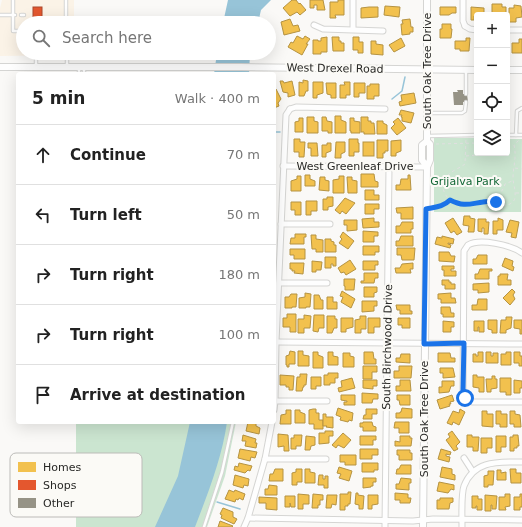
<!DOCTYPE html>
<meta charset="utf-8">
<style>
:root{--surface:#fff;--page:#f2f2f2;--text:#222;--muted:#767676;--line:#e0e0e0}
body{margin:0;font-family:"DejaVu Sans",sans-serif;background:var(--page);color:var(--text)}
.controls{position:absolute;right:12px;top:12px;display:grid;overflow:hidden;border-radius:4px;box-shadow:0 4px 16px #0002}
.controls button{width:36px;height:36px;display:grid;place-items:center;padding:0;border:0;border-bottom:1px solid var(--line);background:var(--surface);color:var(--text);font:20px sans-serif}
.stop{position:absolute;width:12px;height:12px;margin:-9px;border:3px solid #1a73e8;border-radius:50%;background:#fff}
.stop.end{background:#1a73e8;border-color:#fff;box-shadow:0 1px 4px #0008}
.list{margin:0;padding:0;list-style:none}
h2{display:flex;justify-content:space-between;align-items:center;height:52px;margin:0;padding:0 16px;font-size:17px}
h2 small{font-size:13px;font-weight:400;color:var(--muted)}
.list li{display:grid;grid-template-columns:26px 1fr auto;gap:12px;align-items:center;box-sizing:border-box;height:60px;padding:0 16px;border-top:1px solid var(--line)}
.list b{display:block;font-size:15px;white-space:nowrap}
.list em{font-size:13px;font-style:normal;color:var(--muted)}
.icon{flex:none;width:22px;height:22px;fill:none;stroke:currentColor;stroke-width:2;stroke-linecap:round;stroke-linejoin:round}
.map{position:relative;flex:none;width:522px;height:527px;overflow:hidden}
.search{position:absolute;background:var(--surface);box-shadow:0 4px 16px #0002;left:16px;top:16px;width:260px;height:44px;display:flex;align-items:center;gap:10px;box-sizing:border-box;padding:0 14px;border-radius:22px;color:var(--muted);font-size:15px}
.panel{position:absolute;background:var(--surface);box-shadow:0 4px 16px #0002;left:16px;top:72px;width:260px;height:352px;border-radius:4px}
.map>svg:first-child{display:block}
.commercial{fill:#fbf3e7}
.green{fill:#cbe5d0}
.water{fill:#97c4d8}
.homes{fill:#f2c14e;stroke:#b59342}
.shops{fill:#e4572e;stroke:#ac492c}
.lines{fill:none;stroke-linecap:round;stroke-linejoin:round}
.stream{stroke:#97c4d8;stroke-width:1.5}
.building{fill:#969386}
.service-casing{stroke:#d5d5d3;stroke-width:4.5}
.minor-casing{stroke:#d5d5d3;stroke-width:7}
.tertiary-casing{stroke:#d5d5d3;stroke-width:8}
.path{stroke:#e0e0e0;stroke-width:1;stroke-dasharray:3 3;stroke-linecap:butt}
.service{stroke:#fefefe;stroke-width:2.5}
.minor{stroke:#fefefe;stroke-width:5}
.tertiary{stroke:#fefefe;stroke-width:6}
.route{stroke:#1a73e8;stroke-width:5}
.labels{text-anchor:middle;stroke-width:4;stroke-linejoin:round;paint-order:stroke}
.street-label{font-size:11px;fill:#282826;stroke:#fbfaf6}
.park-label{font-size:11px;fill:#116635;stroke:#fbfaf6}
.key{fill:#fbfaf6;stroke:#bcbbb8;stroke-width:1}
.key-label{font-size:11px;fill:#282826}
</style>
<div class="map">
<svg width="522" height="527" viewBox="0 0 522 527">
<rect width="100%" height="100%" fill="#faf9f7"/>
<polygon class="commercial" points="2,0 74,0 74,23 23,23 23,53 74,53 74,55 0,56 0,8"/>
<g class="green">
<polygon points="434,138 477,138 477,153 507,153 507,139 522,139 521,212 434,212"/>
<polygon points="76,422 236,422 225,476 207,527 76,527"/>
</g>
<g class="water">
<polygon points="228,0 271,0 261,10 258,23 223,23"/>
<polygon points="217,53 250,53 249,74 214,74"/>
<path d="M190 422H227C222 458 208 493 195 527H155L178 476Z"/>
</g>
<g class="homes">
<polygon points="292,0 296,0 299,4 300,3 306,10 300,15 297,12 290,16 283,8"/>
<polygon points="310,0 323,0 325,10 317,10 317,5 314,5 314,8 310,8"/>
<polygon points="338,0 344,0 344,15 335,15 336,18 330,18 330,2 338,2"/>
<polygon points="492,4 502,4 502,7 506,7 506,15 492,15"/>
<polygon points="514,5 521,6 522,17 516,18 516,22 509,22 509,8 514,8"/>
<polygon points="385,6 400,7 399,17 384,15"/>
<polygon points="369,7 378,7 378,17 361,18 361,8"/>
<polygon points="440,7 456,7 456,13 452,13 449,15 440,15"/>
<polygon points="471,7 484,8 484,15 477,15 477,16 474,16 474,20 471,20"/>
<polygon points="290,19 293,26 298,25 300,31 284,35 281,22"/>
<polygon points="410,19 411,27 413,27 413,32 410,32 410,34 402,35 401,24 403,24 402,20"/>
<polygon points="442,24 451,24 451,29 452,29 451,38 440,38 440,29 442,29"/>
<polygon points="297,36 303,39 305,36 310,39 306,44 308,44 302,55 288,47 291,42 293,43"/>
<polygon points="327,37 327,52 321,52 321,54 313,54 313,40 318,40 318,41 321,41 321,38"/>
<polygon points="332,37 339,37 339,41 341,41 341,43 344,43 344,51 333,51"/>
<polygon points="353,37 359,37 359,42 363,42 363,53 358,53 358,50 353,50"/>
<polygon points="401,38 405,46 394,52 389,45"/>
<polygon points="466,38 470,38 469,51 460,51 460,49 455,49 455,41 466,41"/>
<polygon points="519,39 522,39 522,53 512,53 512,43 519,43"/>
<polygon points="371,41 376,41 376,44 383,45 383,55 371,54"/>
<polygon points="303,80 308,81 308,91 306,91 304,96 299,96 299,82 303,83"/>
<polygon points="280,81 283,81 284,83 292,81 295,95 288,97 288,93 283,92"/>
<polygon points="313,82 323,82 323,93 317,95 317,98 313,98"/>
<polygon points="344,82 350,82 350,95 346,95 346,98 340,98 340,85 345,85"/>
<polygon points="326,83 336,83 336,98 331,98 331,95 327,94"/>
<polygon points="354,83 365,83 365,93 359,93 359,97 354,97"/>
<polygon points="370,84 379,84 379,96 374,96 374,99 367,99 367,86 370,86"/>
<polygon points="276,89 281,99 278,103 279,106 274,108 274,90"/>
<polygon points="414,93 416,103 400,106 399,102 402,101 401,95"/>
<polygon points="401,110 414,113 411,123 402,121 402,117 401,117 402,115 399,115"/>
<polygon points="335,116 341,116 341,120 346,122 346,133 335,133"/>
<polygon points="307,117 314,117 314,121 318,122 318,133 307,133"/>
<polygon points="322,117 326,117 327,121 332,122 332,133 328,133 328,131 322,131"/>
<polygon points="361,117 368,117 368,121 371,121 371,123 374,123 375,134 364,134 364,132 361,132"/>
<polygon points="299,118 303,118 303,132 295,132 295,122 299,121"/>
<polygon points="350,118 354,118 354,121 360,122 360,133 351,133 351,131 350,131"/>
<polygon points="398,118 406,128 397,135 391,128 395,124 393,122"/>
<polygon points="377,121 383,121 383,123 387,125 387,134 377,134"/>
<polygon points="294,139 300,139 300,142 305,142 304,157 299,157 299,152 294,152"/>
<polygon points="349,139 358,139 358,143 359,143 359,152 354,152 354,156 349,156"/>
<polygon points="377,140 388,140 388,151 385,151 385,153 383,153 383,158 377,158"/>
<polygon points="401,140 401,151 396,153 396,156 391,156 391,141"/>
<polygon points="336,142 345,142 345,152 341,154 341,158 335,158"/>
<rect x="363" y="142" width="11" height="14"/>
<polygon points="308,143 317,143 318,156 311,156 311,148 308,148"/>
<polygon points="327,143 331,143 331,151 326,153 326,157 322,157 322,145 327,145"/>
<polygon points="361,174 374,174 375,181 378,182 378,187 361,187"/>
<polygon points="305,175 310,175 310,179 315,181 315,186 305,186"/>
<polygon points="408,175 410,175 411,190 396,190 396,185 400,185 401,179 408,179"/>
<polygon points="297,176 301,176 301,191 291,191 291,181 297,179"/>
<polygon points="339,176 344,176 344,193 333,193 333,180 339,179"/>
<polygon points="320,177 325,177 325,180 329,181 329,191 319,190"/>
<polygon points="347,177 352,177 352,180 357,181 357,193 348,193"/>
<polygon points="365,190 374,190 374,195 379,195 379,200 365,200"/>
<polygon points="327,197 333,197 333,206 328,207 328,210 323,210 323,199 327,199"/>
<polygon points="345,198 355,203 346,214 342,211 340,214 335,210"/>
<polygon points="306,201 317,201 317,211 311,211 311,215 306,215"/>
<polygon points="291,202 301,202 301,215 295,215 295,210 291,210"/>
<polygon points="365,204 379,204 379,209 374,209 374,214 365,214"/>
<polygon points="413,207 413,219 401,219 401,213 397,213 396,208"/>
<polygon points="464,216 470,216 470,218 475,219 474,232 468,232 469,226 463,225"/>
<polygon points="374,218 374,222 379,222 379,227 363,228 362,219"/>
<polygon points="453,218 462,232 457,235 454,231 451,233 445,223"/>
<polygon points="498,218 503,220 503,230 497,230 497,234 493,234 493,221 498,221"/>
<polygon points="478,219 486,219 486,222 489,222 488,234 484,234 484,228 482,228 482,232 478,231"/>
<polygon points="344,220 357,220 357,230 347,231 347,225 344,225"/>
<polygon points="510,220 519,222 516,238 511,237 512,233 506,232"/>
<polygon points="402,222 413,222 413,229 411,229 411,233 396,233 396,226 400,226"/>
<polygon points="363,231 378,232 378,236 374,236 374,242 363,242"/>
<polygon points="343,232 354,241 348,249 339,243 342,239 340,237"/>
<polygon points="295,234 306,234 306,237 304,237 304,244 290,244 291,238 295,238"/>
<polygon points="311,235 316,235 316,239 323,240 323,252 316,252 316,249 312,249"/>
<polygon points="401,236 413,236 413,246 396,246 396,241 399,241"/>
<polygon points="442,236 454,239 453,244 448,243 448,244 451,245 450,248 435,244 437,237 442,238"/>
<polygon points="325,239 331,239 331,241 334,242 334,245 336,245 336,252 325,252"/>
<polygon points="363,246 379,246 379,252 375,252 375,255 363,255"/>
<polygon points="397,248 415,248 414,260 402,260 401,255 397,255"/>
<polygon points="290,249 305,249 305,259 294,259 294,255 290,255"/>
<polygon points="439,252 449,252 451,256 455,256 454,262 439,261"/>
<polygon points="478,255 487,255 487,264 473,264 473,259 476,259"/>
<polygon points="325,257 336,257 336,266 333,266 333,264 331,264 331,268 325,268"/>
<polygon points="505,258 513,261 512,266 514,267 513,271 502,266"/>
<polygon points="350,260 356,269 346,275 344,272 341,273 338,268"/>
<polygon points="312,261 322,262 321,270 316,270 316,272 312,272"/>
<polygon points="363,261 378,261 378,265 375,265 375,270 363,270"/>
<polygon points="290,263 304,263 303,274 294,273 295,271 292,271 292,269 290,269"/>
<polygon points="413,263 413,269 410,269 411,273 396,273 395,268 400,268 402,264"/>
<polygon points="442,266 454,266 454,269 451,269 451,271 456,271 456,276 444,276 444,270 442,270"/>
<polygon points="480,269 492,269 492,271 489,271 489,279 475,279 475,274 478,274"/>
<polygon points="364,273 378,273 378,278 375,278 374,283 361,283 361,281 364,281"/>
<polygon points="500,274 508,274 507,280 511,280 511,285 498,285 498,276 500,276"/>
<polygon points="344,279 355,279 354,290 345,290 345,286 344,286"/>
<polygon points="442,280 449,280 449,282 451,282 451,284 455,284 455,289 445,289 445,285 442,285"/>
<polygon points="489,283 489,292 478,293 478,290 473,290 473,284"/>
<polygon points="364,287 377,287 377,292 374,293 374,297 364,297"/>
<polygon points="512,289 515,292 513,295 515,299 510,305 503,298"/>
<polygon points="342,291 355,299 351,308 341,302 343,297 340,296"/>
<polygon points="305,293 311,294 310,307 306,307 306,308 299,308 299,298 305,297"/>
<polygon points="451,293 451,298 455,298 456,303 441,303 441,299 438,299 438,294"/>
<polygon points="291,294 297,294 296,307 292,307 292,308 285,308 285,297 289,297"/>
<polygon points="314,295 319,295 321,300 323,300 323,309 314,309"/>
<polygon points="327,297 333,297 333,302 337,302 337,309 327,309"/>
<polygon points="478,299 487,299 487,310 472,310 472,305 477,305"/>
<polygon points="362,301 377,301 377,306 374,306 374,311 362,312"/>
<polygon points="396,305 410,305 410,311 412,311 412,314 400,314 400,310 397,310"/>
<polygon points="441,307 450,307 451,313 454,313 454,317 443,317 443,314 441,314"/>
<polygon points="287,314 296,314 296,332 290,332 290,327 283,327 283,318 287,318"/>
<polygon points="304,315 311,316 310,328 304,328 304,333 298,333 298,319 304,319"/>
<polygon points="314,315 324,315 324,328 319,328 318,332 313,331"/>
<polygon points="327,316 335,316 335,319 337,319 337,328 334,328 332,333 327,333"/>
<polygon points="360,316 366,316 366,329 361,329 361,333 355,333 355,320 360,319"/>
<polygon points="506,317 512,317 511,328 506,330 506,333 500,333 501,320 506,320"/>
<polygon points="341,318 353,318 353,327 346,329 346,332 341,332"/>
<polygon points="368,318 380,318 380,327 374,327 374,333 368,333"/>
<polygon points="398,318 410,318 410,328 402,328 402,325 398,325"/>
<polygon points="488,320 497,320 497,333 492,333 492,330 488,329"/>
<polygon points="514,320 522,320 522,334 520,334 520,329 514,328"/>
<polygon points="443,321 454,322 454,327 451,327 451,332 443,332"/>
<polygon points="474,321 484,321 484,332 479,332 479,327 478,327 478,331 474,331"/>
<polygon points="290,351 295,352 295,364 289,364 289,367 287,367 287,365 286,365 286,356 289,355"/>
<polygon points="298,351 303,351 303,355 309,356 309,366 298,366"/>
<polygon points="313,352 318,352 318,355 323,357 323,368 313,368"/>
<polygon points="328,352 333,352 333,356 338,357 338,365 328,365"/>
<polygon points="364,352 373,352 374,359 376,359 376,364 364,364"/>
<polygon points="478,352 483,352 483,362 473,362 473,354 476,354 476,356 478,356"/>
<polygon points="486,352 491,352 491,356 493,356 493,353 498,353 498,363 486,363"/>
<polygon points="506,352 511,352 511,365 501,365 501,354 506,354"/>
<polygon points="514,352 520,352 520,356 522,356 522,366 519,366 519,363 514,363"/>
<polygon points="343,353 350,353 350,356 354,357 354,367 343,367"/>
<polygon points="438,353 450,353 451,358 455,358 455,362 438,362"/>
<polygon points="401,354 410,354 410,363 396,362 396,358 400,358"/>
<polygon points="363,366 377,366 377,372 372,372 372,379 363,379"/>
<polygon points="399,366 412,366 411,378 394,378 394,371 399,371"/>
<polygon points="440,368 453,368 455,377 443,378 443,373 440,373"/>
<polygon points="328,373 338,373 338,378 335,378 335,383 330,383 330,385 324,385 324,375 328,375"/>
<polygon points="300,374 307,374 306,385 304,385 304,387 303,387 302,391 296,391 297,377 300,377"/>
<polygon points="280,375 294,376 293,390 289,390 289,387 286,387 286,385 280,385"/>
<polygon points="473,375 477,375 477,377 484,377 484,392 479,392 479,388 473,387"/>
<polygon points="492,376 495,376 495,379 497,379 497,388 491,389 491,392 487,392 486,379 492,379"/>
<polygon points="311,377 321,377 321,386 316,386 316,389 311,389"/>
<polygon points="352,378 355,388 339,392 338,388 342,387 341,381"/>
<polygon points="500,378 511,378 511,395 506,395 506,392 500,392"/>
<polygon points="363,380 377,380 377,386 373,386 373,389 363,388"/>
<polygon points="400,380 410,380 411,391 396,391 396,386 400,386"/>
<polygon points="514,380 522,381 522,388 520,388 520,393 514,393"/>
<polygon points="442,381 454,381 454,386 451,386 449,392 439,393 439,387 442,387"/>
<polygon points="362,393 378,394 378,399 373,399 372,403 362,403"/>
<polygon points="341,395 355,395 355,405 344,405 344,402 347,402 347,401 341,400"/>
<polygon points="397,395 410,395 410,405 400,405 399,400 397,400"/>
<polygon points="452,395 454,401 450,402 451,404 449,404 450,406 440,409 437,400"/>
<polygon points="338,408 353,413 352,421 349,420 348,422 340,420 341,417 336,415"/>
<polygon points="402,408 412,409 412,418 396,418 396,413 400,413 400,412 401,412"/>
<polygon points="313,409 316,409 316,413 319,413 319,420 323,420 323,429 314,429 314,424 309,424 309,410"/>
<polygon points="366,409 377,409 377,414 372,414 372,419 363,419 364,415 366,415"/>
<polygon points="460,409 465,412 459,425 453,422 452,425 447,423 453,411 459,413"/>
<polygon points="286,410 291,410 291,424 280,424 281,415 286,414"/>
<polygon points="295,410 300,410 300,412 305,414 305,423 295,423"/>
<polygon points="482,411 487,411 487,414 493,414 493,427 482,426"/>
<polygon points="496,411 501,411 501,414 507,414 507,427 500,427 500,424 496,424"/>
<polygon points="510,411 515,411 515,414 520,415 521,427 514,427 514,424 510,424"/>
<polygon points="323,414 326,414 326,417 333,417 333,428 326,427 327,426 323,426"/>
<polygon points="248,422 256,423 256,426 260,428 259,434 246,431"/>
<polygon points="363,422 372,422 373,426 376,427 376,431 363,431 363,427 360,427 360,423 363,423"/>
<polygon points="395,422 409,422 409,433 399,433 399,428 394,428"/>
<polygon points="325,431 333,431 333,436 329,436 329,443 319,444 319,433 325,433"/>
<polygon points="452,431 460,442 456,446 458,449 454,451 446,440 450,437 448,434"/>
<polygon points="343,433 351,440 344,448 338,445 336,448 332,445"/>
<polygon points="278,434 288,435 289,451 284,451 284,446 278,447"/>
<polygon points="243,435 256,439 255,443 257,443 256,448 245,446 246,441 242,441"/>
<polygon points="294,435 302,435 301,446 296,446 296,449 291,449 291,438 294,438"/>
<polygon points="467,435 472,435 472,437 479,437 478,451 473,451 473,447 467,447"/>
<polygon points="513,435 518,435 519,446 517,446 517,448 514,448 514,451 510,451 510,437 513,437"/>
<polygon points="306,436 315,437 315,445 311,446 310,450 305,450"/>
<polygon points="360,436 376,436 376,440 373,440 373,445 360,445"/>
<polygon points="400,436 410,436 410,438 412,438 411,446 395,446 395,441 400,442"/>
<polygon points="496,436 506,436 506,447 501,447 501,452 496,452"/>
<polygon points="481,438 492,438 492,448 487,448 487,453 481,453"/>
<polygon points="240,449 257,452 255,458 251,457 250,461 238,458"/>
<polygon points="360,449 378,449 378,455 372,455 372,459 360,459"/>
<polygon points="441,449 451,452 450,455 446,454 446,456 450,457 449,462 438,459"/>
<polygon points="397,450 410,450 410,453 412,453 412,460 399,460 399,455 397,455"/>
<polygon points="340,455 356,455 356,465 345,465 345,462 340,462"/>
<polygon points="239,463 252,466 250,471 248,470 245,473 234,470 235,466 238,467"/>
<polygon points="362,463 378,463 378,470 374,470 374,472 362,472"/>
<polygon points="401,465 411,465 411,474 396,474 397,469 399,469"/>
<polygon points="339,467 352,471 349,481 339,478 341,474 337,473"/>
<polygon points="442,467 452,469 452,474 455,475 455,480 440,477"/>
<polygon points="275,469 283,469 283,481 269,481 270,474 273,474"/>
<polygon points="296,469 302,469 302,482 297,482 297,485 292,485 292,473 296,472"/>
<polygon points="305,469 310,469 310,472 315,473 315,483 305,483"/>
<polygon points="510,469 516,469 516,473 521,473 521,483 511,483"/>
<polygon points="497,470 501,470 501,473 506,472 506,480 497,480"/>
<polygon points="488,471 494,471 493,485 488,485 488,487 484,487 484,476 488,475"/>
<polygon points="235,475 249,479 248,486 244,485 243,488 233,485"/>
<polygon points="319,475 323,475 323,479 325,479 325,476 328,476 328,488 324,488 324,485 318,485"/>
<polygon points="363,478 376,478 376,482 373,482 373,486 371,486 371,487 363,488"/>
<polygon points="401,478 411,479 411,483 409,483 409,490 396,489 396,484 399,484"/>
<polygon points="439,482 454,485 454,490 451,489 448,493 437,491"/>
<polygon points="269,485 277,486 277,495 265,495 265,489 268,489"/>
<polygon points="229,490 234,492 235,490 245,494 243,500 239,498 238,500 236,499 235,502 225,499"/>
<polygon points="348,492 351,492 350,504 348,504 348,506 345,506 345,510 340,510 340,494 348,494"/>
<polygon points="356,493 358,493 358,495 364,496 363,509 359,509 359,505 355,504"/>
<polygon points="395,493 408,494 408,498 411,498 410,503 400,503 400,500 395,500"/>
<polygon points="298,494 309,495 309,504 303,504 303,509 298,509"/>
<polygon points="313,494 323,495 323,500 320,500 320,505 318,505 318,508 312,508"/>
<polygon points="505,494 510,494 510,506 505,507 506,510 499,510 499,497 505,497"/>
<polygon points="520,494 522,494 522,507 520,507 520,510 514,510 514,497 520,497"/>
<polygon points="327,495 337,495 336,505 332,504 331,508 326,508"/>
<polygon points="368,495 378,495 378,504 372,505 372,509 368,509"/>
<polygon points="485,495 497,496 496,509 492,509 492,505 491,505 491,511 485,511"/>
<polygon points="285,496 295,496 295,507 291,507 290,503 290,507 285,507"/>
<polygon points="472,496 478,496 478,499 482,499 482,510 477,510 477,506 476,506 476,508 472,508"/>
<polygon points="259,497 277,498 277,510 266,509 266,503 259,503"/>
<polygon points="440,498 453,498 453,502 450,503 449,509 437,509 437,500 440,500"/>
<polygon points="223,508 233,512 233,517 237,519 234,524 221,518 222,515 220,514"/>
<polygon points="220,521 233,526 232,527 218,527"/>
</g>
<rect class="shops" x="33" y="7" width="9" height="14"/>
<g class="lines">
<g class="stream">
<polyline points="392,99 402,91 405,77"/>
<polyline points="274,132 280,132"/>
<polyline points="217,502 240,509"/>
</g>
</g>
<polygon class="building" points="457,90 463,90 463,94 467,94 468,102 463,102 463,105 454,105 453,92 458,92"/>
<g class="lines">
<defs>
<g id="service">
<polyline points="13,0 13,31 23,31"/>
<polyline points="66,0 66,23"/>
<polyline points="0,15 15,15"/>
<polyline points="21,15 24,15"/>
<polyline points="36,53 36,66"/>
<polyline points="67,53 67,66"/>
<polyline points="79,68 79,74"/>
<polyline points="84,74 84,67"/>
<polyline points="466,94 466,70"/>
<polyline points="522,108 517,111 516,135 522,135"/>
<polyline points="427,113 462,113 465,111 466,102"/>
<polyline points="507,135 516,135"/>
<polyline points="427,136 477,135"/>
<polyline points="204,527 222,472 233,422"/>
</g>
<g id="minor">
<polyline points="353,0 353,29"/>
<polyline points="463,0 463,21 465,26"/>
<polyline points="314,25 323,29 383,31"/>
<polyline points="465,26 470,29 477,30"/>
<polyline points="507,30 522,30"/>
<polyline points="290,109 296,107 385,109"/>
<polyline points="283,166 427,167"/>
<polyline points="281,224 330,224"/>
<polyline points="279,283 327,283"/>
<polyline points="276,342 522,344"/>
<path d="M465 398 463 391 464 251 468 245C480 238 511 245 522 253"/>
<polyline points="465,398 467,401 473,402 522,402"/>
<polyline points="275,401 327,401"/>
<polyline points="274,410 275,401 276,342 286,115 290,109"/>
<polyline points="464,458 473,472"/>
<polyline points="265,459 326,459"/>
<polyline points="248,518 413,521 433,519 522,520"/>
<polyline points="244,527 248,518 265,459 272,422"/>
<polyline points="385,527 389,166"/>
<path d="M462 527C462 517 461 494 464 486 474 460 498 462 522 462"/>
</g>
<g id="tertiary">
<polyline points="0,67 240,67 477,70"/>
<polyline points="507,70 522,70"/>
<polyline points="427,141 422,145 422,160 427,167 430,160 430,144 427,141 427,0"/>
<polyline points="423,527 427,167"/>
</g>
</defs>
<use href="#service" class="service-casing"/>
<use href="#minor" class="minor-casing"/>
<use href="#tertiary" class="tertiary-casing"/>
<g class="path">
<polyline points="507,143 513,145"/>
<polyline points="436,144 477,143"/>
<polyline points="466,156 477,155 481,153"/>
<polyline points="515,168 522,169"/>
<polyline points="516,193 522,193"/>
<path d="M450 200C464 207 469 204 483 202 491 200 502 208 510 204 513 202 515 200 515 197 516 190 513 184 513 178 513 166 517 158 514 145L520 139"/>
<path d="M496 202C498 195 503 191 505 184L512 181"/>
<path d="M432 208 446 204 450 200C442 193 440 182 448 175 453 170 460 168 465 164L466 138"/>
</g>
<use href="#service" class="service"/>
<use href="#minor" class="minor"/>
<use href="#tertiary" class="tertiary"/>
</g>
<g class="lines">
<path class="route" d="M465 398 463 390 464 343 424 344 426 209C435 207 443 207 450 200 464 207 469 204 483 202 487 201 492 202 496 202"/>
</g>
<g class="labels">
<g class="street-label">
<text transform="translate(335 68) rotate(1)" y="4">West Drexel Road</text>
<text transform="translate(427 71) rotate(-90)" y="4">South Oak Tree Drive</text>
<text x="355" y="170">West Greenleaf Drive</text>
<text transform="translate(387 347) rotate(-89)" y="4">South Birchwood Drive</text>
<text transform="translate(424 419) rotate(-90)" y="4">South Oak Tree Drive</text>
</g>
<g class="park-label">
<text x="465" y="185">Grijalva Park</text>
</g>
</g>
<rect x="10" y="453" width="132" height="64" rx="6" class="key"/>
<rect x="18" y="462" width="18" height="10" fill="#f2c14e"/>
<rect x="18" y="480" width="18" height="10" fill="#e4572e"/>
<rect x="18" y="498" width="18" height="10" fill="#969386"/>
<g class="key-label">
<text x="43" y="471">Homes</text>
<text x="43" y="489">Shops</text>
<text x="43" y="507">Other</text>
</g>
</svg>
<div class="controls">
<button>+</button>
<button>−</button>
<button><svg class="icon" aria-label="locate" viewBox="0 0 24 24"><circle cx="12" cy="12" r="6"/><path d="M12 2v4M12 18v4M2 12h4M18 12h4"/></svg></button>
<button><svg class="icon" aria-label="layers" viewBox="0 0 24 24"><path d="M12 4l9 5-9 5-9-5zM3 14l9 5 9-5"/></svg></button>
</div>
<div class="stop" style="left:465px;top:398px"></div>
<div class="stop end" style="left:496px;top:202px"></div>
<div class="search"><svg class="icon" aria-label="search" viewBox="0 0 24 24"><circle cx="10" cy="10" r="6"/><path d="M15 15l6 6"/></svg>Search here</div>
<section class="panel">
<h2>5 min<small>Walk · 400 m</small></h2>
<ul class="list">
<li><svg class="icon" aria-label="ahead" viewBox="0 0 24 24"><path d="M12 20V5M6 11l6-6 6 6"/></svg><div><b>Continue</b></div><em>70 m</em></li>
<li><svg class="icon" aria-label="left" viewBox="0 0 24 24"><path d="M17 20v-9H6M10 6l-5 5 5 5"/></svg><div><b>Turn left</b></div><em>50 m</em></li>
<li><svg class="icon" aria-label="right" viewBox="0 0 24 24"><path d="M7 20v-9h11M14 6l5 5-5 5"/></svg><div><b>Turn right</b></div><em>180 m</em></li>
<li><svg class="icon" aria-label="right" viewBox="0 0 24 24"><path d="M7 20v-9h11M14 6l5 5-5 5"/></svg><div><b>Turn right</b></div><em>100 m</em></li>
<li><svg class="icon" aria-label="arrive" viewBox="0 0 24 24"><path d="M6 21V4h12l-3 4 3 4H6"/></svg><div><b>Arrive at destination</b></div></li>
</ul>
</section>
</div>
